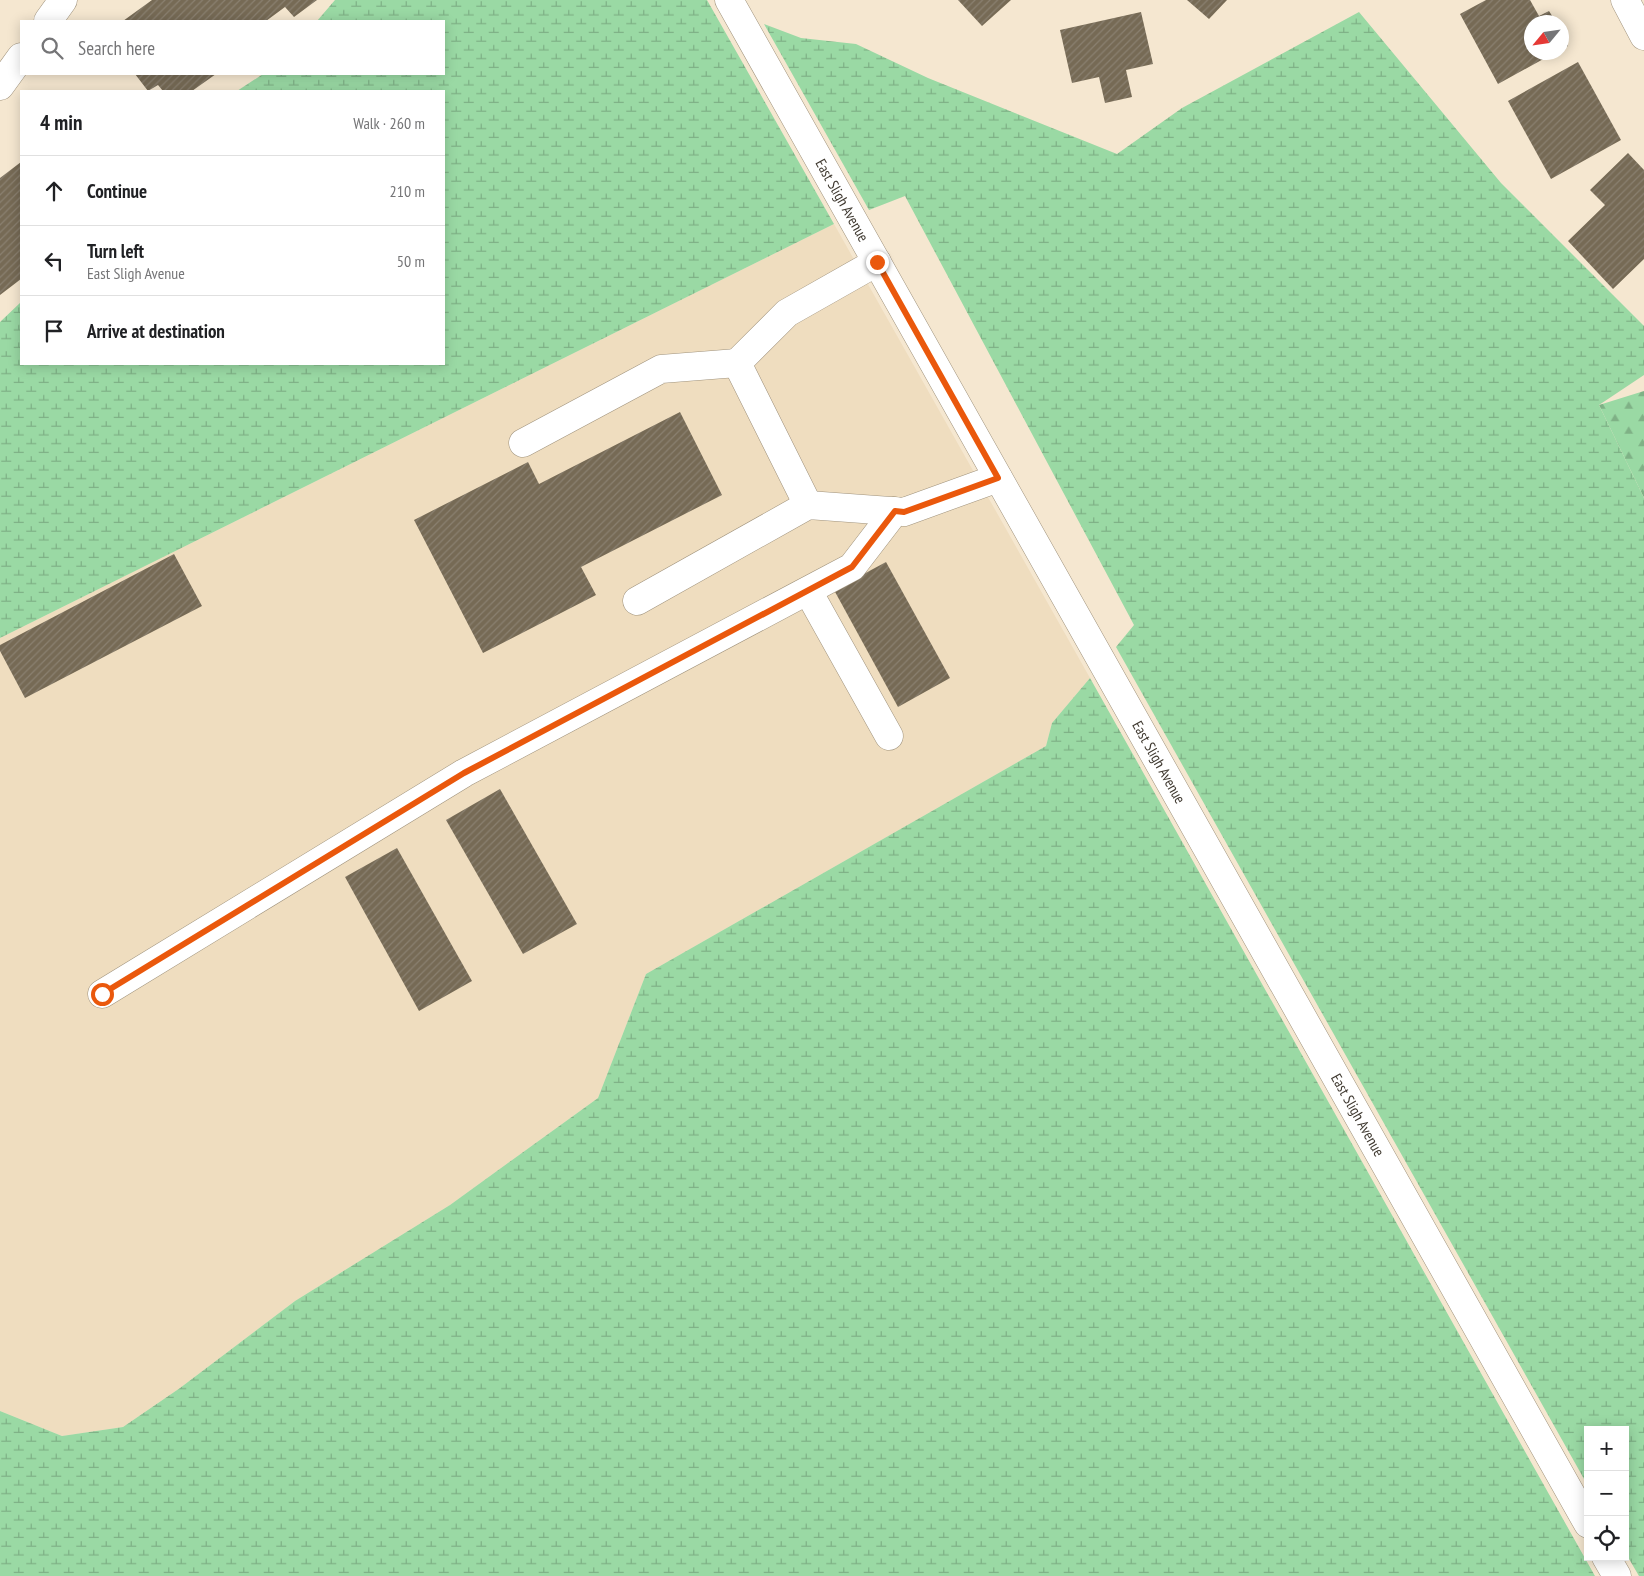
<!DOCTYPE html>
<meta charset="utf-8">
<style>
:root{--surface:#fff;--page:#f6f6f6;--text:#202124;--muted:#757577;--line:#e0e0e0}
body{margin:0;font-family:"PT Sans Narrow",sans-serif;background:var(--page);color:var(--text)}
.controls{position:absolute;right:15px;bottom:15px;display:grid;overflow:hidden;border-radius:0px;box-shadow:0 2px 12px #0003}
.controls button{width:45px;height:45px;display:grid;place-items:center;padding:0;border:0;border-bottom:1px solid var(--line);background:var(--surface);color:var(--text);font:25px sans-serif}
.compass{position:absolute;left:1524px;top:15px;width:45px;height:45px;border-radius:50%;background:var(--surface);box-shadow:0 2px 12px #0003;rotate:241deg}
.stop{position:absolute;width:15px;height:15px;margin:-11px;border:4px solid #ea580c;border-radius:50%;background:#fff}
.stop.end{background:#ea580c;border-color:#fff;box-shadow:0 1px 5px #0008}
.list{margin:0;padding:0;list-style:none}
h2{display:flex;justify-content:space-between;align-items:center;height:65px;margin:0;padding:0 20px;font-size:21px}
h2 small{font-size:16px;font-weight:400;color:var(--muted)}
.list li{display:grid;grid-template-columns:32px 1fr auto;gap:15px;align-items:center;box-sizing:border-box;height:70px;padding:0 20px;border-top:1px solid var(--line)}
.list b{display:block;font-size:19px;white-space:nowrap}
.list p{margin:0;font-size:16px;white-space:nowrap;color:var(--muted)}
.list em{font-size:16px;font-style:normal;color:var(--muted)}
.icon{flex:none;width:28px;height:28px;fill:none;stroke:currentColor;stroke-width:2;stroke-linecap:round;stroke-linejoin:round}
.map{position:relative;flex:none;width:1644px;height:1576px;overflow:hidden}
.search{position:absolute;background:var(--surface);box-shadow:0 2px 12px #0003;left:20px;top:20px;width:425px;height:55px;display:flex;align-items:center;gap:12px;box-sizing:border-box;padding:0 18px;border-radius:0px;color:var(--muted);font-size:19px}
.panel{position:absolute;background:var(--surface);box-shadow:0 2px 12px #0003;left:20px;top:90px;width:425px;height:275px;border-radius:0px}
.map>svg:first-child{display:block}
.built{fill:#efddbf}
.forest{fill:url(#forest-firs)}
.wetland{fill:url(#wetland-marsh)}
.building{fill:url(#building-hatch)}
.lines{fill:none;stroke-linecap:round;stroke-linejoin:round}
.minor-casing{stroke:#a0937d;stroke-width:29}
.minor{stroke:#fff;stroke-width:28}
.route{stroke:#ea580c;stroke-width:6}
.labels{text-anchor:middle;stroke-width:5;stroke-linejoin:round;paint-order:stroke}
.street-label{font-size:15px;fill:#403a31;stroke:#fef5e7}
</style>
<div class="map">
<svg width="1644" height="1576" viewBox="0 0 1644 1576">
<defs>
<pattern id="forest-firs" width="22" height="20" patternUnits="userSpaceOnUse" patternTransform="scale(1.25)"><rect width="22" height="20" fill="#9ad9a4"/><path d="M5 1l3.5 6h-7zM16 11l3.5 6h-7z" fill="#7fb186"/></pattern>
<pattern id="wetland-marsh" width="20" height="14" patternUnits="userSpaceOnUse" patternTransform="scale(1.25)"><rect width="20" height="14" fill="#9ad9a4"/><path d="M1 5h8M5 5V1M11 12h8M15 12V8" fill="none" stroke="#7fb186"/></pattern>
<pattern id="building-hatch" width="6" height="6" patternUnits="userSpaceOnUse" patternTransform="scale(1.25)"><rect width="6" height="6" fill="#766a55"/><path d="M-1 1l2-2M0 6l6-6M5 7l2-2" fill="none" stroke="#8a8070"/></pattern>
</defs>
<rect width="100%" height="100%" fill="#f5e7d0"/>
<polygon class="built" points="834,224 1090,678 1052,723 1046,746 646,974 598,1098 450,1205 295,1301 180,1388 123,1427 62,1436 0,1411 0,638"/>
<polygon class="forest" points="1644,391 1644,498 1599,405"/>
<g class="wetland">
<polygon points="335,0 707,0 834,224 0,638 0,322 21,302 21,364 444,364 444,91 237,91 263,74 444,74 444,21 317,21"/>
<polygon points="1359,12 1501,183 1644,326 1644,375 1599,405 1644,498 1644,1576 1639,1576 1625,1552 1625,1430 1588,1430 1588,1486 1116,647 1134,625 905,196 869,210 764,24 801,38 856,44 928,78 1117,154 1182,108"/>
<polygon points="1090,678 1595,1576 0,1576 0,1411 62,1436 123,1427 180,1388 295,1301 450,1205 598,1098 646,974 1046,746 1052,723"/>
</g>
<g class="building">
<polygon points="152,0 317,0 294,17 285,7 266,21 123,21"/>
<polygon points="958,0 1011,0 982,26"/>
<polygon points="1187,0 1227,0 1209,19"/>
<polygon points="1486,0 1530,0 1539,16 1549,11 1556,22 1532,22 1532,52 1556,52 1498,84 1460,14"/>
<polygon points="1141,12 1153,64 1126,70 1132,97 1105,103 1099,77 1072,83 1060,30"/>
<polygon points="1562,33 1568,46 1562,49"/>
<polygon points="1578,62 1621,140 1551,179 1508,101"/>
<polygon points="135,74 216,74 192,91 163,91 158,85 148,91"/>
<polygon points="1628,153 1644,170 1644,259 1613,289 1568,241 1605,205 1590,190"/>
<polygon points="21,162 21,279 0,295 0,178"/>
<polygon points="680,412 722,495 581,567 596,595 483,653 414,520 528,462 539,484"/>
<polygon points="174,554 202,606 25,698 0,651 0,645"/>
<polygon points="886,562 950,678 898,707 834,590"/>
<polygon points="500,789 577,924 523,954 446,820"/>
<polygon points="397,848 472,981 419,1011 345,877"/>
</g>
<g class="lines">
<defs>
<g id="minor">
<path id="s1" d="M729 0 1588 1524"/>
<polyline points="1625,0 1644,36"/>
<polyline points="48,21 63,0"/>
<polyline points="0,86 21,57"/>
<polyline points="523,443 661,369 737,363"/>
<polyline points="808,505 737,363 787,313 877,262"/>
<polyline points="808,591 889,736"/>
<polyline points="637,601 808,505 904,512 998,478"/>
<polyline points="102,994 464,773 852,567 895,511"/>
<polyline points="1606,1557 1617,1576"/>
</g>
</defs>
<use href="#minor" class="minor-casing"/>
<use href="#minor" class="minor"/>
</g>
<g class="lines">
<polyline class="route" points="102,994 464,773 852,567 895,511 904,512 998,478 877,262"/>
</g>
<g class="labels">
<g class="street-label">
<text dy="5" stroke="none"><textPath href="#s1" startOffset="230">East Sligh Avenue</textPath></text>
<text dy="5" stroke="none"><textPath href="#s1" startOffset="875">East Sligh Avenue</textPath></text>
<text dy="5" stroke="none"><textPath href="#s1" startOffset="1280">East Sligh Avenue</textPath></text>
</g>
</g>
</svg>
<div class="controls">
<button>+</button>
<button>−</button>
<button><svg class="icon" aria-label="locate" viewBox="0 0 24 24"><circle cx="12" cy="12" r="6"/><path d="M12 2v4M12 18v4M2 12h4M18 12h4"/></svg></button>
</div>
<svg class="compass" viewBox="-18 -18 36 36"><path d="M0-13l5 13h-10z" fill="#e53935"/><path d="M0 13l5-13h-10z" fill="#757577"/></svg>
<div class="stop" style="left:102px;top:994px"></div>
<div class="stop end" style="left:877px;top:262px"></div>
<div class="search"><svg class="icon" aria-label="search" viewBox="0 0 24 24"><circle cx="10" cy="10" r="6"/><path d="M15 15l6 6"/></svg>Search here</div>
<section class="panel">
<h2>4 min<small>Walk · 260 m</small></h2>
<ul class="list">
<li><svg class="icon" aria-label="ahead" viewBox="0 0 24 24"><path d="M12 20V5M6 11l6-6 6 6"/></svg><div><b>Continue</b></div><em>210 m</em></li>
<li><svg class="icon" aria-label="left" viewBox="0 0 24 24"><path d="M17 20v-9H6M10 6l-5 5 5 5"/></svg><div><b>Turn left</b><p>East Sligh Avenue</p></div><em>50 m</em></li>
<li><svg class="icon" aria-label="arrive" viewBox="0 0 24 24"><path d="M6 21V4h12l-3 4 3 4H6"/></svg><div><b>Arrive at destination</b></div></li>
</ul>
</section>
</div>
